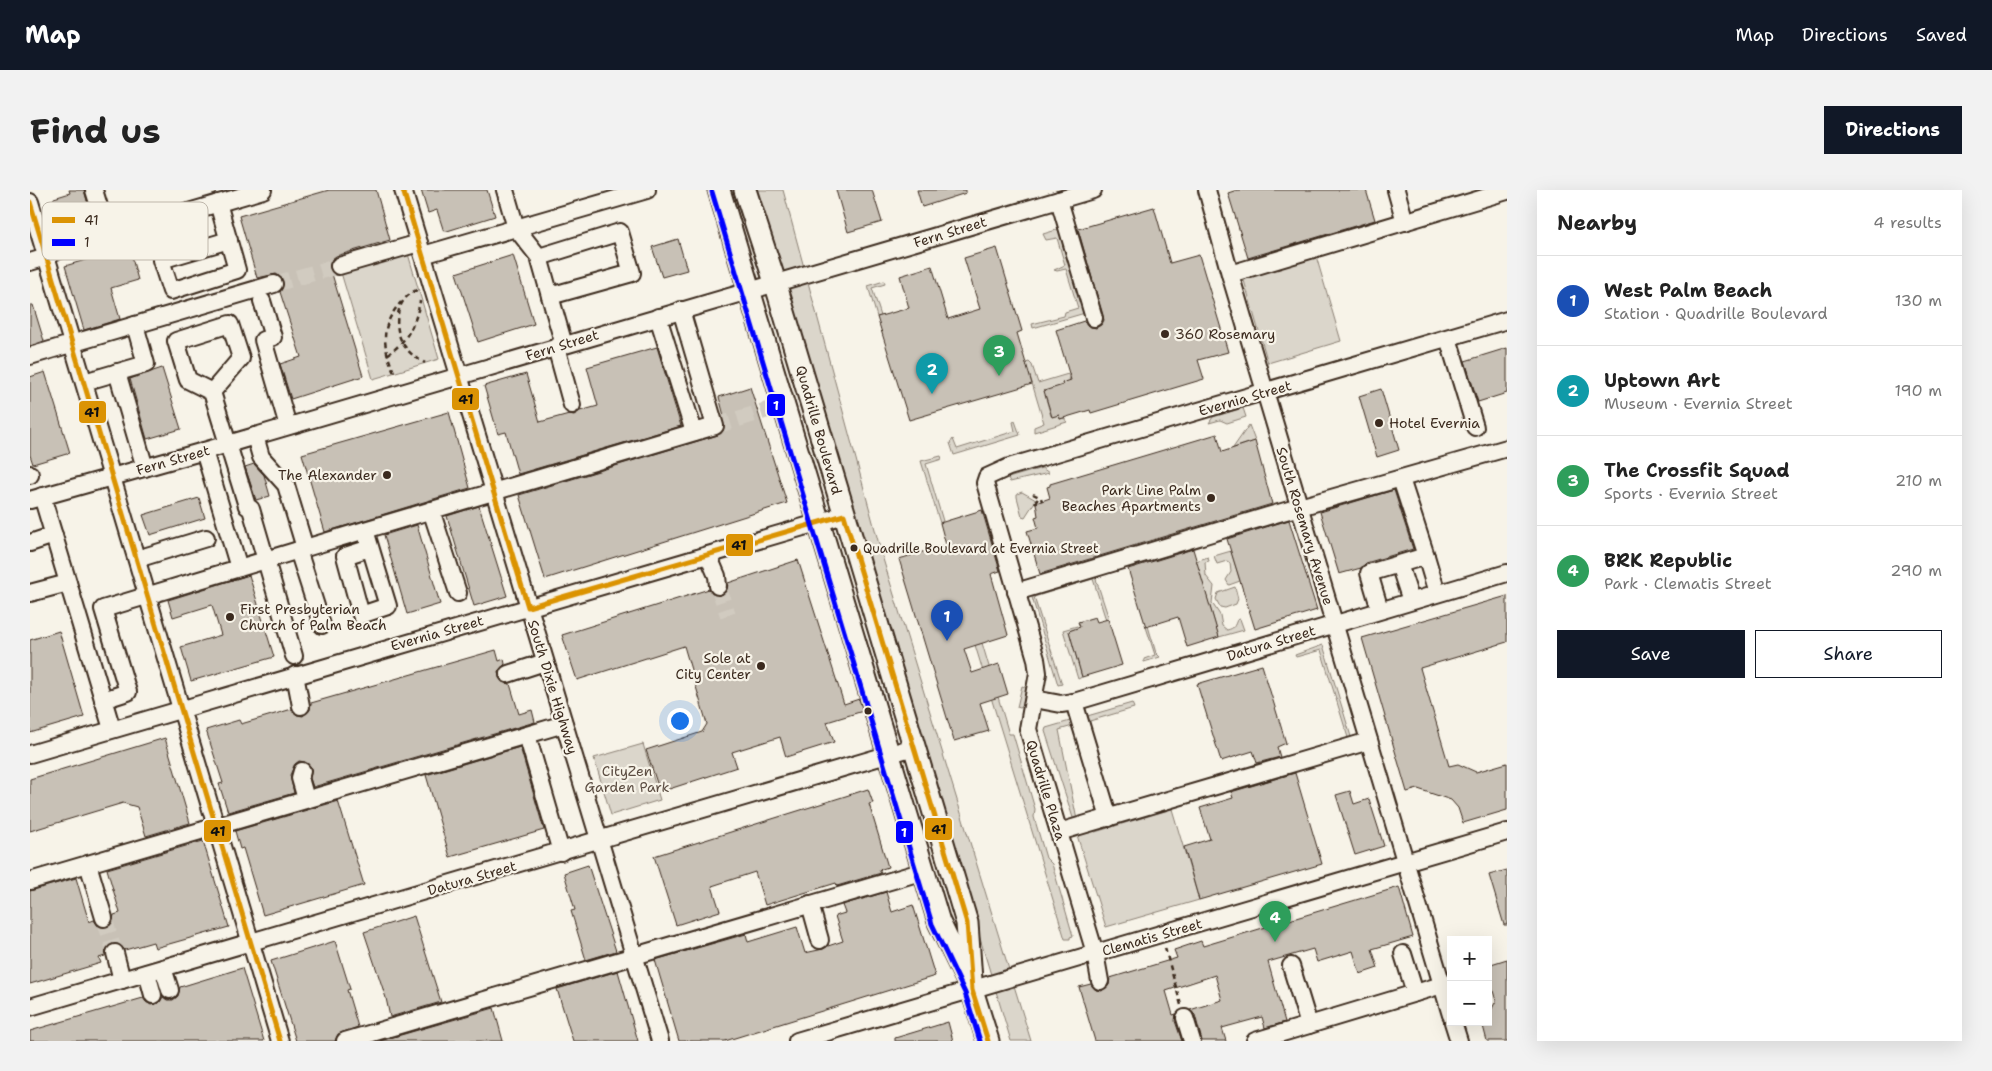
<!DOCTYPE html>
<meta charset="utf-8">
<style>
:root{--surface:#fff;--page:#f2f2f2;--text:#222;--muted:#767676;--line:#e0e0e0;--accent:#111827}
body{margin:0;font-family:"Shantell Sans",sans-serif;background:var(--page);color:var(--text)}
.controls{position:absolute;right:15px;bottom:15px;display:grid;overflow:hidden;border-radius:0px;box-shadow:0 5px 20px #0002}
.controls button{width:45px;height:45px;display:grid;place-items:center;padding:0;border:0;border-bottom:1px solid var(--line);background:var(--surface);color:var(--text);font:25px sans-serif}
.you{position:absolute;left:649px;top:530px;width:18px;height:18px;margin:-12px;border:4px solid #fff;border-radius:50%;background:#1a73e8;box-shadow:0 0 0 8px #1a73e833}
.badge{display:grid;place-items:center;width:32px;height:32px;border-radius:50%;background:var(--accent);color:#fff;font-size:16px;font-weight:700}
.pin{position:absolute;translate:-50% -41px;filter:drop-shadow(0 1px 2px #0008)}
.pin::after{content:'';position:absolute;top:26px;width:18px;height:15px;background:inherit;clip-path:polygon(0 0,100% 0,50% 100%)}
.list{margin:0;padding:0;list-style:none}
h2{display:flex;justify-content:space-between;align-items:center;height:65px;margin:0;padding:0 20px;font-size:21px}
h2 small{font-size:16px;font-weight:400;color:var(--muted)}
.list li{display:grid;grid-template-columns:32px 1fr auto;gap:15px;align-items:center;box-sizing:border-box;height:90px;padding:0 20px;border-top:1px solid var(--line)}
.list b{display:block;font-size:19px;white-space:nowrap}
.list p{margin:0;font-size:16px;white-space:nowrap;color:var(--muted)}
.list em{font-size:16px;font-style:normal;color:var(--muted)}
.actions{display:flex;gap:10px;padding:15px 20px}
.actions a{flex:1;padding:11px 0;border:1px solid var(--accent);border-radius:0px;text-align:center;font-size:18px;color:var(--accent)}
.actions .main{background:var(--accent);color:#fff}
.map{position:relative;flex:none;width:1477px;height:851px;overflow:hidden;border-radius:0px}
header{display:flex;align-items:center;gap:30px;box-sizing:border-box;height:70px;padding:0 25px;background:var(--accent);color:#fff}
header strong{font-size:24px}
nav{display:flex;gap:28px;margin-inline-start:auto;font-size:18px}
.intro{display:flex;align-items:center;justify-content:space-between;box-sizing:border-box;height:120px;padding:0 30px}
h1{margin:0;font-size:35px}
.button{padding:12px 22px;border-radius:0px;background:var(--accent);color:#fff;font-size:18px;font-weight:700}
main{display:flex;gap:30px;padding:0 30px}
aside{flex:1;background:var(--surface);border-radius:0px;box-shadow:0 5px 20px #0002}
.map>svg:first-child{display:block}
.green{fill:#dbd6cb;stroke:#8b8074}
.building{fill:#c8c1b6;stroke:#3b2a1e}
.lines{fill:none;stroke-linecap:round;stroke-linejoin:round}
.minor-tunnel{stroke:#d1cbc0;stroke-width:16;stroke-dasharray:16 8;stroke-linecap:butt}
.minor-casing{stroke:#3b2a1e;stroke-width:20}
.major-casing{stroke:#3b2a1e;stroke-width:25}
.path{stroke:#3b2a1e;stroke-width:2.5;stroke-dasharray:5 4;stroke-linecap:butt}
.minor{stroke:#f7f3e8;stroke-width:16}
.major{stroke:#f7f3e8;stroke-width:21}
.bus-1-casing{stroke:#f7f3e8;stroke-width:9}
.bus-2-casing{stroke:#f7f3e8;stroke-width:9}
.bus-1{stroke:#db9304;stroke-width:5}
.bus-2{stroke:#00f;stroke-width:5}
.poi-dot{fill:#3b2a1e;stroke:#f7f3e8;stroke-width:2}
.labels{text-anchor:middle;stroke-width:4.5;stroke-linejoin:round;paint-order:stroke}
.bus-label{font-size:13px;fill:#3b2a1e;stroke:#f7f3e8;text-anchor:start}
.street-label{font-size:14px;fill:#3b2a1e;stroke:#f7f3e8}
.poi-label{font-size:14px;fill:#3b2a1e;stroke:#f7f3e8;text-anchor:start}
.park-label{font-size:14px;fill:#5b4c41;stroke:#f7f3e8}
.key{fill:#f7f3e8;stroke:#bfb7ab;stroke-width:1}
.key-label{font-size:14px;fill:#3b2a1e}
.line-badge{stroke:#f7f3e8;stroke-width:2}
.badge-label{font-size:14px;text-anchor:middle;font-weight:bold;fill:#fff}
.pale-badge-label{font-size:14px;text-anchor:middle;font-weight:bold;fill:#111}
</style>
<header>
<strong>Map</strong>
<nav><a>Map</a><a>Directions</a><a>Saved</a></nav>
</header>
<div class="intro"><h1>Find us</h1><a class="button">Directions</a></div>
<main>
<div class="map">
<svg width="1477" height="851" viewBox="0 0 1477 851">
<rect width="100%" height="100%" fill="#f7f3e8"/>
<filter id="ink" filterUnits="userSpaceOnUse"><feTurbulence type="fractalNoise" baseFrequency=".02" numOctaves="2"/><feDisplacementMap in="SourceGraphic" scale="10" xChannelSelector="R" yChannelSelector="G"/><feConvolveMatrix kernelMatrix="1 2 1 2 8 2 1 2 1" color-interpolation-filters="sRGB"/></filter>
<g filter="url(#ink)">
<g class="green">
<polygon points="724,0 753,0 853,369 1001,851 981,851"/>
<polygon points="1030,39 1055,123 1003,138 1002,134 1034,126 1035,122 1048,118 1036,79 1027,81 1024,80 1035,75 1027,48 1016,50 1013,44"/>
<polygon points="376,57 409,169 343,189 309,76"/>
<polygon points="1286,66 1311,151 1238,173 1213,87"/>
<polygon points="854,91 855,94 842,98 851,126 847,127 838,96"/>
<polygon points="999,172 1002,175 1008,193 1038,184 1040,191 1032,193 1033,195 1024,202 1015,205 1021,226 1029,225 1030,229 1034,228 1037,232 1004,242 1004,237 1014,233 996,173"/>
<polygon points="1213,218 1216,227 1197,233 1190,230 1179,233 1183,227"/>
<polygon points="985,231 990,245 924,265 920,253 923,249 927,259 985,241 983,232"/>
<polygon points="1219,235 1225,251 1203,258"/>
<polygon points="911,266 912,269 896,274 913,331 910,333 891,271"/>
<polygon points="1012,278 1019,283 980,292 978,288"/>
<polygon points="992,302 1006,310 995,327 992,326 987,307 987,304"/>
<polygon points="1201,361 1210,391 1199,395 1196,390 1201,382 1200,373 1197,371 1187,374 1184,366"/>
<path d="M1178 367 1179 371 1175 372 1176 386 1184 396 1182 413 1190 425 1192 436 1197 440C1205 438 1204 436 1207 430L1210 429 1214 440 1189 447 1166 371Z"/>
<polygon points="1064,383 1079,429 1076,430 1063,389 1004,407 1032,494 1028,495 1001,404"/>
<polygon points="1205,397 1208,409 1206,414 1195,418 1190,417 1186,409 1188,403"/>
<polygon points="1047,436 1048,438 1039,441 1052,487 1048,489 1033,440"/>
<polygon points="1118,436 1126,463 1130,467 1114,472 1114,469 1125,465 1116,437"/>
<polygon points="952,453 979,544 983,544 1005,619 1004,627 1016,668 1022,674 1043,746 1040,747 1040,749 1035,749 945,455"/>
<polygon points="1293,455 1322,550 1319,551 1291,460 1266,467 1265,465"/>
<polygon points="992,496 997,498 992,517 990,518 987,517"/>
<polygon points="1102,513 1104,518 1029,540 1047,630 1044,631 1015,541 1016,538"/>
<polygon points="613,554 630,610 581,625 564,568"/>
<polygon points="1142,619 1169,710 1076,737 1046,642 1063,637 1065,642"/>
</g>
<g class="building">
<polygon points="39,0 54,0 58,14 47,17 53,37 39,41 34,22 24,21 22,14 24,8 40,3"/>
<polygon points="299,0 346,0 360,50 306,66 302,69 299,74 333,186 261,209 250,174 271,167 250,102 254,97 254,92 250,86 246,84 227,88 209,26"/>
<polygon points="391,0 457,0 465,26 414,42 407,20 398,23"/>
<polygon points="806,0 842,0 852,32 818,42"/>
<polygon points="887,0 936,0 936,3 892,17"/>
<polygon points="1207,0 1336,0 1345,30 1218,68 1198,3"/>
<polygon points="1124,17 1140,73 1169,65 1198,162 1168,170 1174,189 1061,223 1060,220 1030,229 1029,225 1022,227 1014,201 1033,195 1032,193 1041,190 1026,140 1054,131 1058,136 1066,138 1072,134 1074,130 1048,39"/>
<polygon points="648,49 657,80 632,87 622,57"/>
<polygon points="99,57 108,90 81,98 90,129 54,140 35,76"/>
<polygon points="967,58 992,141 987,143 1002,194 879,230 847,127 879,118 870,86 902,76 918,129 950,119 934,68"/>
<polygon points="483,65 504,134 448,152 426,83"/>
<polygon points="0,115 3,115 14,151 0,156"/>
<polygon points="627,157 651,236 488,284 476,242 468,244 454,196 496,184 510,232 539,224 544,225 550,221 568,216 557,177"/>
<polygon points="1477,158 1477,203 1448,212 1435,171"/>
<polygon points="132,178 151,239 117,249 100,189"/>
<polygon points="15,182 40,263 3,274 0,265 0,187"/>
<polygon points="720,197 757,313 515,389 489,305 688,245 697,237 689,207"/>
<polygon points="1351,199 1369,260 1347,267 1329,206"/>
<polygon points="419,222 440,298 295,342 272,264"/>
<polygon points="1187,244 1192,262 1225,251 1242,314 1010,384 997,341 1008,338 1005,327 1008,326 1006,313 1020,308 1017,297 1020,296 1020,294"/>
<polygon points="224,274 234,285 240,306 226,310 215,277"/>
<polygon points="1364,300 1383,359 1336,373 1331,378 1309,384 1290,322"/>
<polygon points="169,308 175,328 120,345 113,325"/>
<polygon points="449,316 477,406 444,416 417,326"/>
<polygon points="952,320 970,381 961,384 978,445 934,459 942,483 969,474 978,504 950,513 959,541 924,551 869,369 916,355 910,333"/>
<polygon points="1259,330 1287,420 1225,439 1197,349"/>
<polygon points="387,335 410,414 377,424 354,345"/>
<polygon points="1163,359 1189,447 1157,457 1148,427 1116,437 1098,379"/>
<polygon points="768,370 814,514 829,509 833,521 797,532 804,552 756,567 750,547 702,562 707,577 630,602 616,560 672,542 677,534 654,456 547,490 532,445 679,399 683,405 689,406 697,401 698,393"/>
<polygon points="219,385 244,467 161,491 151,457 191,445 182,415 143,427 138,410"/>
<polygon points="1477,406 1477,452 1390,478 1419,576 1428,574 1446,582 1477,573 1477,620 1433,633 1428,618 1421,610 1388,599 1377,602 1332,448"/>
<polygon points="1065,427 1067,432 1078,429 1092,475 1052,487 1039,441 1050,437 1048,432"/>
<polygon points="29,441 54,527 0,543 0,450"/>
<polygon points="466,460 469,471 474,469 475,474 468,481 469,488 472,492 480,494 489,524 502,520 505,532 283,597 280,588 282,578 275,572 269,571 265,574 260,585 264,603 198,622 189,594 193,593 176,540 209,530 211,534 262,519 267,525 273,526 280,520 281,513"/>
<polygon points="1232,475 1256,553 1247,557 1250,567 1227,573 1223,561 1191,571 1167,494"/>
<polygon points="135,548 160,633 116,646 107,617 93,613 0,641 0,589"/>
<polygon points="490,557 514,640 420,667 396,585"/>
<polygon points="1265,583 1292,674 1169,710 1154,657 1180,649 1170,618 1203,608 1201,602"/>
<polygon points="838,599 843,613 839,614 858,677 849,680 851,683 807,696 806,693 735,715 725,682 682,696 690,721 646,735 624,666"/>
<polygon points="1320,601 1324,614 1339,609 1354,656 1325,665 1306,605"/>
<polygon points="308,611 334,695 233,725 213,658 210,659 205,641"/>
<polygon points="173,651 199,737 125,758 123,752 95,760 88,754 82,754 76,760 75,766 69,768 71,773 0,794 0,701 46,688 59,732 64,730 68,736 76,738 82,734 84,725 90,723 77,679"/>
<polygon points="558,675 586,761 556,770 541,721 545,720 534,683"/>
<polygon points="1477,680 1477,735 1474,735 1459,685"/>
<polygon points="1369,697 1383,747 1342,759 1348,778 1330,784 1323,761 1287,772 1283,759 1238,772 1255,832 1235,838 1232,827 1192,838 1196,851 1172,851 1165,825 1160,820 1192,810 1185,785 1136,801 1143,825 1146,824 1145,831 1152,851 1065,851 1049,797 1061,794 1066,800 1072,801 1079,795 1080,788 1147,768 1144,760 1171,751 1173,756"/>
<polygon points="856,702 862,722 883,715 905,786 695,851 649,851 625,770 716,744 718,752 767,737 775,763 793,759 798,756 813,751 805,726 815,723 812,715"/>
<polygon points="384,726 411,812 360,827 356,808 334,742"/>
<polygon points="305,751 320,799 317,800 328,837 308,844 305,851 266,851 241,771"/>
<polygon points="1477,769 1477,851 1457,851 1453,836 1455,832 1458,832 1458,826 1466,811 1458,784 1458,775"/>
<polygon points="212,778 234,851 0,851 0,841 113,808 116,812 121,815 130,812 133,807 137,810 143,810 148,806 150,797"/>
<polygon points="588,781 608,851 543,851 527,799"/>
<polygon points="464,818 473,851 350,851"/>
<polygon points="918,832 923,851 865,851 865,848"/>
</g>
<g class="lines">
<g class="minor-tunnel">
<polyline points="244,94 309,76"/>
<polyline points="685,236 754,215"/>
<polyline points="688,396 698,425"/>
<polyline points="74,728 85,763"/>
</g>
<defs>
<g id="minor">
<polyline points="64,0 78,46"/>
<polyline points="373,0 630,851"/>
<polyline points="1177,0 1200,84 1421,825"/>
<polyline points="1366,0 1375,32"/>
<polyline points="1029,10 1064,128"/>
<polyline points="0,12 250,851"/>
<polyline points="188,13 207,80 141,101 131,70 199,50"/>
<polyline points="16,64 233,0"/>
<polyline points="393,65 486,38 475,0"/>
<polyline points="509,67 520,106 602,83 590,42 509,67 486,38 617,0"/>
<polyline points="0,72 17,67"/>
<polyline points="309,76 389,53"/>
<polyline points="1200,84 1477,1"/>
<polyline points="520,106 534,155"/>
<polyline points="232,111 243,147 233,150 258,236"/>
<polyline points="628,127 664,242"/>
<polyline points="1418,148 1445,237"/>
<polyline points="526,157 542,215"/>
<polyline points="0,166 244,94"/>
<polyline points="87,182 115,278"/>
<polyline points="54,192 116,174 105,135"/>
<polyline points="182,202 211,168 200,134 146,151 158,190 182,202 217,316 221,319 264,466"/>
<polyline points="225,246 231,267 256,295 275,358"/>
<polyline points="174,261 209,378"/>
<polyline points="0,284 0,285"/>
<polyline points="1371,289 1396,366"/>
<polyline points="12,306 82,539"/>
<polyline points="0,310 174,261 1063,0"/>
<polyline points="401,320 428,403"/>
<polyline points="0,353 24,345"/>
<polyline points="340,358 315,366 331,425 358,416 335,340 685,236 651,120"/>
<polyline points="268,360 292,435"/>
<polyline points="678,365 687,386 688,396"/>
<polyline points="107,369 176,348"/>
<polyline points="1369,374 1381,411"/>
<polyline points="986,402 1238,326 1477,258"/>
<polyline points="0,403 38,393"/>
<polyline points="1350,420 1339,383 1396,366 1407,403"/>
<polyline points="478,484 515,472"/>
<polyline points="265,485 271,516"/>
<polyline points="1004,509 1031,514 1044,512 1477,383"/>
<polyline points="73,510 98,502 73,419 335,340"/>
<polyline points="1044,512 1079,628"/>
<polyline points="497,545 531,662"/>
<polyline points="0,564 814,325"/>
<polyline points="272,581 270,588 276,609"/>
<polyline points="1029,642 1339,551"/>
<polyline points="58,674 74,728"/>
<polyline points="0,691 534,534"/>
<polyline points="780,714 790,750"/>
<polyline points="85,763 92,790"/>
<polyline points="1373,764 1385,803"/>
<polyline points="1261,776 1279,835 1412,795"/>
<polyline points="133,778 140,800"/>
<polyline points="117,783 123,805"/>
<polyline points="1070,791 1065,763 998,539 1008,483 1006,469 955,293 957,287 979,277 1477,130"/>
<polyline points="0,817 884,557"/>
<polyline points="1155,828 1162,851"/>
<polyline points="1423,832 1429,851"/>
<polyline points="315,851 894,681"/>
<polyline points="767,851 1477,642"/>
<polyline points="1225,851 1279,835"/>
</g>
<g id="major">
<polyline points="689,0 909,732 942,800 958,851"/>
<polyline points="715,0 745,92 937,733 941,790"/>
</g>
</defs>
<use href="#minor" class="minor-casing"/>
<use href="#major" class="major-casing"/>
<g class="path">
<path d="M387 100C364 109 362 141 376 158 381 165 388 169 395 173"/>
<path d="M357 165C377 152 386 133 390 111"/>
<path d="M364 182C352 154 350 136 371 112"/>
<polyline points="1003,304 1011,308 1012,311"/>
<polyline points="1005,313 1009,307"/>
<polyline points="1135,758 1151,815"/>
</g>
<use href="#minor" class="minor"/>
<use href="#major" class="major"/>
<defs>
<g id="bus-1">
<polyline points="373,0 498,417 814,325 937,733 942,800 958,851"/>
<polyline points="0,12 250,851"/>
</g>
<polyline id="bus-2" points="682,2 902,734 935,803 950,851"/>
</defs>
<use href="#bus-1" class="bus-1-casing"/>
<use href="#bus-2" class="bus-2-casing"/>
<use href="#bus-1" class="bus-1"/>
<use href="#bus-2" class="bus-2"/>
</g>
</g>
<g class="poi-dot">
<circle cx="1135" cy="144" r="5"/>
<circle cx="1349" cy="233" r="5"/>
<circle cx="357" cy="285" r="5"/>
<circle cx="1181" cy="308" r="5"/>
<circle cx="824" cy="358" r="4.5"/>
<circle cx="200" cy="427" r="5"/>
<circle cx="731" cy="476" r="5"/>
<circle cx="838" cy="521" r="4.5"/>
</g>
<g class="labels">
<g class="bus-label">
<text x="833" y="363">Quadrille Boulevard at Evernia Street</text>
</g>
<g class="street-label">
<text transform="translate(920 42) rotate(-17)" y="5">Fern Street</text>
<text transform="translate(532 155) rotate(-17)" y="5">Fern Street</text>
<text transform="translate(1215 208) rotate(-16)" y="5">Evernia Street</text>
<text transform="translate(789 240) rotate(74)" y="5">Quadrille Boulevard</text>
<text transform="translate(143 270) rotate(-16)" y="5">Fern Street</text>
<text transform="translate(1275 336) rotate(73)" y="5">South Rosemary Avenue</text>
<text transform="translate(407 443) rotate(-16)" y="5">Evernia Street</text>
<text transform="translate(1241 453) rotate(-17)" y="5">Datura Street</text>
<text transform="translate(523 497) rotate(73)" y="5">South Dixie Highway</text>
<text transform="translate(1016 600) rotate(73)" y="5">Quadrille Plaza</text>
<text transform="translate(442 688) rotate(-16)" y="5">Datura Street</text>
<text transform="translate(1122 747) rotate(-16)" y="5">Clematis Street</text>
</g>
<g class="poi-label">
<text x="1145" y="149">360 Rosemary</text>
<text x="1359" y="238">Hotel Evernia</text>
<text x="347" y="290" text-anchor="end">The Alexander</text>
<text x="1171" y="305" text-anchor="end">Park Line Palm<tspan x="1171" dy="16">Beaches Apartments</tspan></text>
<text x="210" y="424">First Presbyterian<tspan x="210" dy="16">Church of Palm Beach</tspan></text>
<text x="721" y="473" text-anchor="end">Sole at<tspan x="721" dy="16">City Center</tspan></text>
</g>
<g class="park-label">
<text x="597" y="586">CityZen<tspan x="597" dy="16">Garden Park</tspan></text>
</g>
</g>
<rect x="12" y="12" width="166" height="58" rx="8" class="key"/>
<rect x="22" y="27" width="23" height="6" fill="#db9304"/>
<rect x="22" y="49" width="23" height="7" fill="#00f"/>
<g class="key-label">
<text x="54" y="35">41</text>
<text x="54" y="57">1</text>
</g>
<g class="line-badge">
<rect x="421" y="197" width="29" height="24" rx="5" fill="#db9304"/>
<rect x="736" y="203" width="20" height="24" rx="5" fill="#00f"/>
<rect x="48" y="210" width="29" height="24" rx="5" fill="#db9304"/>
<rect x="695" y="343" width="29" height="24" rx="5" fill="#db9304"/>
<rect x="894" y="627" width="29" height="24" rx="5" fill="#db9304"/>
<rect x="173" y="629" width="29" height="24" rx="5" fill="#db9304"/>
<rect x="865" y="630" width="19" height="24" rx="5" fill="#00f"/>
</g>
<g class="badge-label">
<text x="746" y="220">1</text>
<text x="874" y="647">1</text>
</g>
<g class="pale-badge-label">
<text x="436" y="214">41</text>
<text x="62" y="227">41</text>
<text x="709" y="360">41</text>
<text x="909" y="644">41</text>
<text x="188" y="646">41</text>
</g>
</svg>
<div class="controls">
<button>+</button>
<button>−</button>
</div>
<div class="you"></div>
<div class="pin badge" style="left:917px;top:451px;background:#1a4fb4">1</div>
<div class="pin badge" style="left:902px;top:204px;background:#0f9aa8">2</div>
<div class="pin badge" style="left:969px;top:186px;background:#2e9e5b">3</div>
<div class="pin badge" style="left:1245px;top:752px;background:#2e9e5b">4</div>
</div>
<aside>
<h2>Nearby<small>4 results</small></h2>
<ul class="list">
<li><span class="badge" style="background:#1a4fb4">1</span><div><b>West Palm Beach</b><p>Station · Quadrille Boulevard</p></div><em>130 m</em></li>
<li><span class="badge" style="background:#0f9aa8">2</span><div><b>Uptown Art</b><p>Museum · Evernia Street</p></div><em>190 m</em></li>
<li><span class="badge" style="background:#2e9e5b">3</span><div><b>The Crossfit Squad</b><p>Sports · Evernia Street</p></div><em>210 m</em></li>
<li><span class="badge" style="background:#2e9e5b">4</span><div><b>BRK Republic</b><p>Park · Clematis Street</p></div><em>290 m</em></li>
</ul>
<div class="actions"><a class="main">Save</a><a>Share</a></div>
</aside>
</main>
